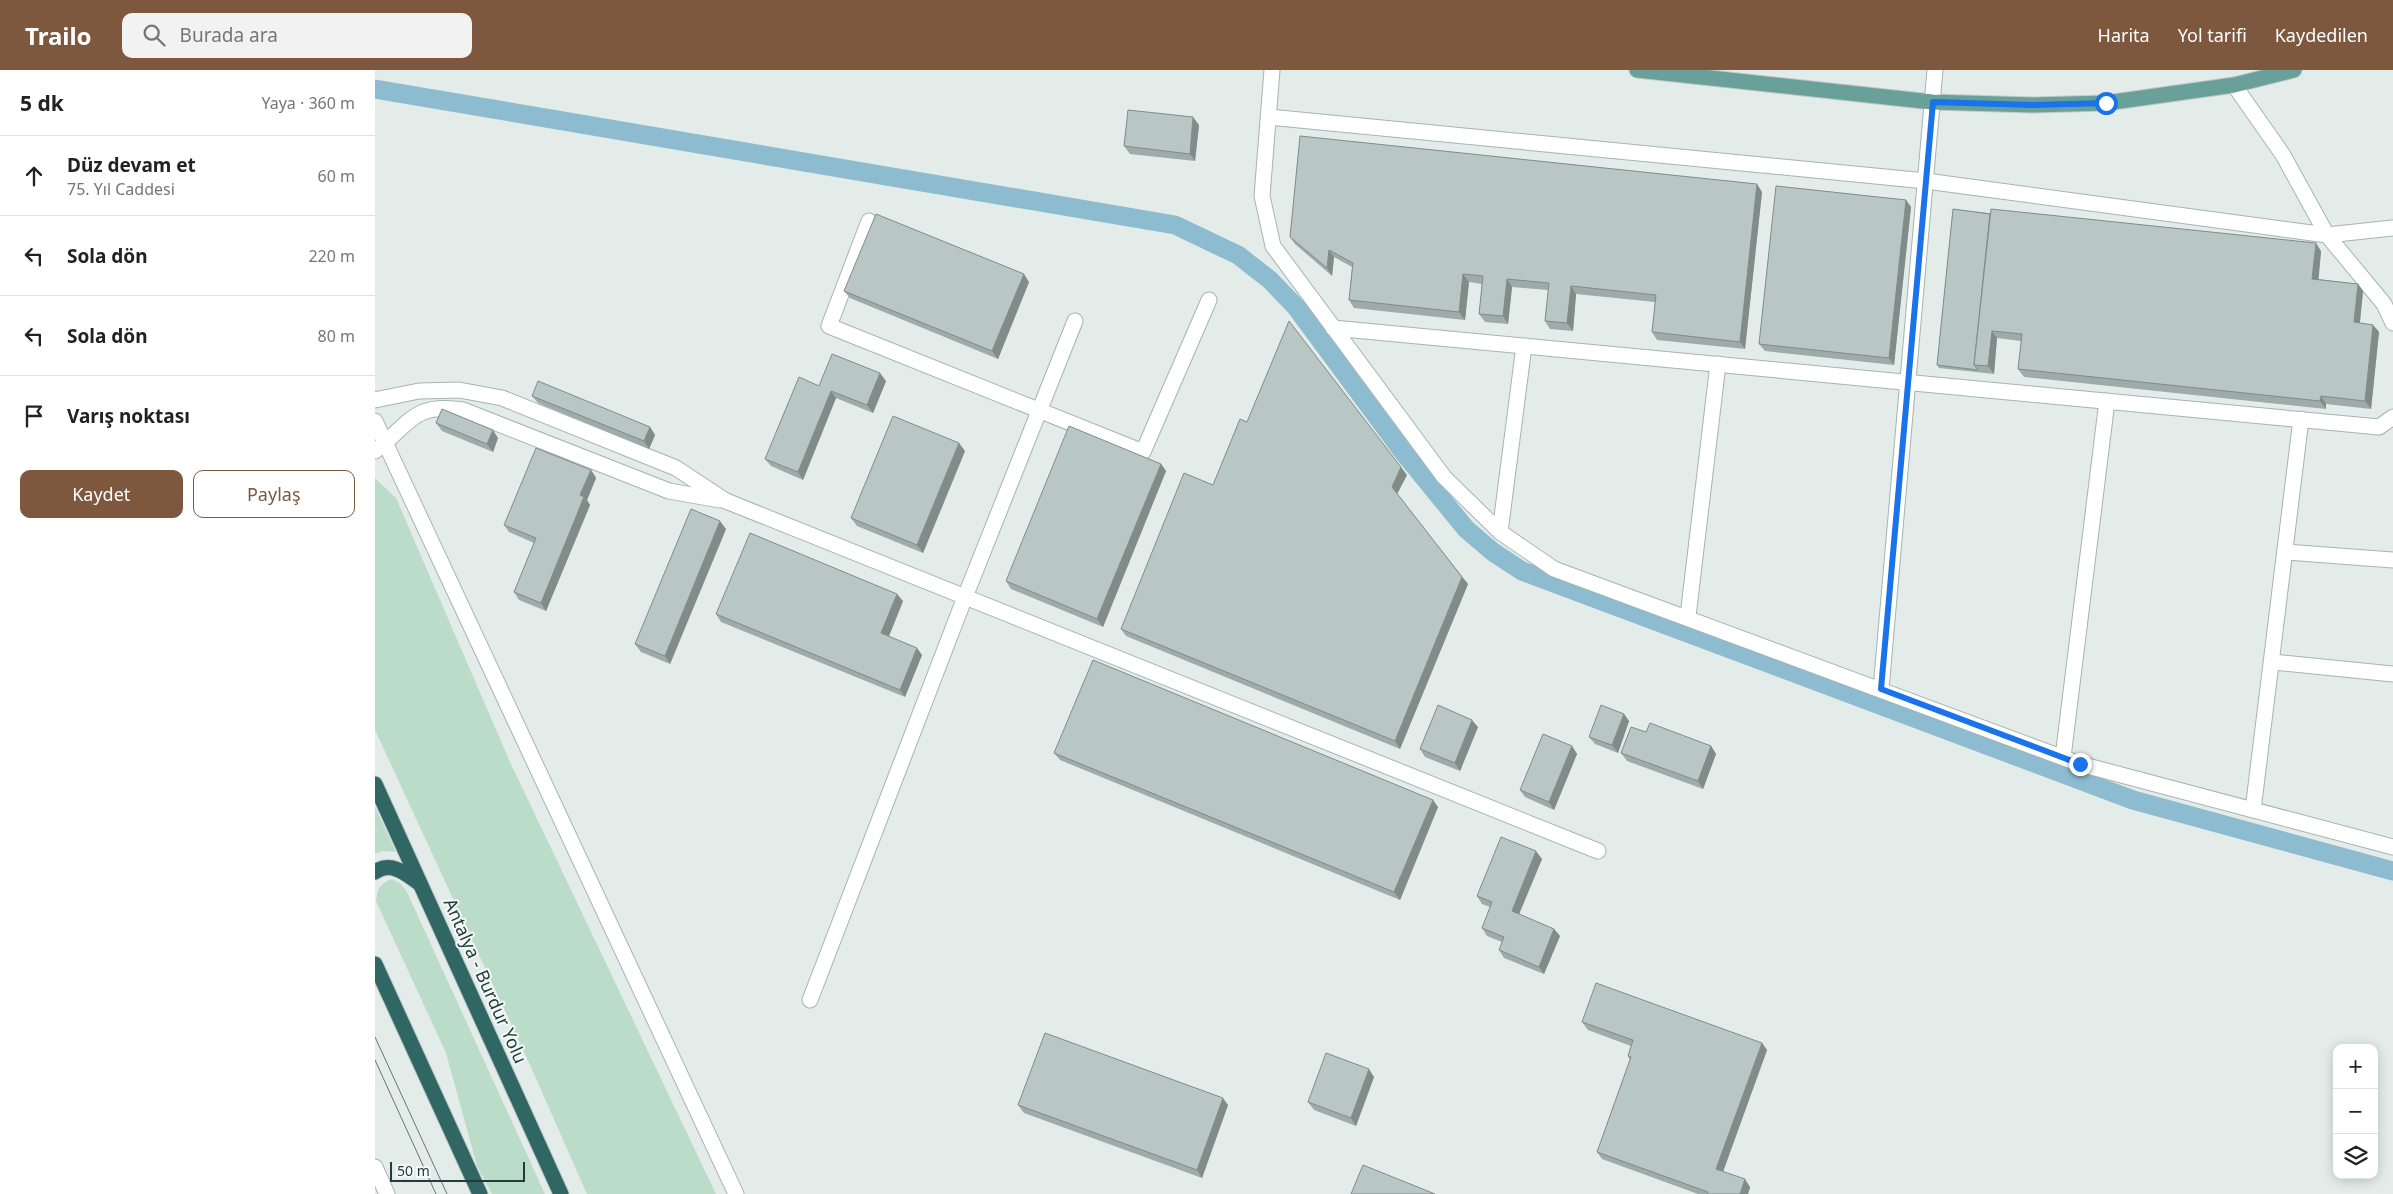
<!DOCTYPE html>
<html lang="tr">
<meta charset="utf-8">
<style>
:root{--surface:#fff;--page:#f2f2f2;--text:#222;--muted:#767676;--line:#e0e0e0;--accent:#7d573e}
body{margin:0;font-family:"Noto Sans",sans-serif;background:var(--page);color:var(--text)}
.controls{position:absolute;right:15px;bottom:15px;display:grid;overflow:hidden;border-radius:10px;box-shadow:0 2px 12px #0003}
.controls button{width:45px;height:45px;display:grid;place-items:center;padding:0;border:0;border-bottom:1px solid var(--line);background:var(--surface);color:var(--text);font:25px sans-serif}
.scale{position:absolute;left:15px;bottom:12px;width:135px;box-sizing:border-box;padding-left:5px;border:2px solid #233c39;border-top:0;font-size:14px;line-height:18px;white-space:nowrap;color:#233c39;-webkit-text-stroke:4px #f3f9f7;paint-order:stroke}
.stop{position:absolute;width:15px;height:15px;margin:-11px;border:4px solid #1a73e8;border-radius:50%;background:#fff}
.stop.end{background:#1a73e8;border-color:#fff;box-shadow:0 1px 5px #0008}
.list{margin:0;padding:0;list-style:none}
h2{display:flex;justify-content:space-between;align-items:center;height:65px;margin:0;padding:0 20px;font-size:21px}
h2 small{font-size:16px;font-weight:400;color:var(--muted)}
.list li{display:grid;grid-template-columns:32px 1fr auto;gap:15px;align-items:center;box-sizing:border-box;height:80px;padding:0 20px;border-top:1px solid var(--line)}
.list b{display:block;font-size:19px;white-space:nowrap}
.list p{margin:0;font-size:16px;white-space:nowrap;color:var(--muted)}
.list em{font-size:16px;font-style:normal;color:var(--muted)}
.actions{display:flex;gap:10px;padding:15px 20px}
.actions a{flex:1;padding:11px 0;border:1px solid var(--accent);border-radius:10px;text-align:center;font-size:18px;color:var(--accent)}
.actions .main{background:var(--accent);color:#fff}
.icon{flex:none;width:28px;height:28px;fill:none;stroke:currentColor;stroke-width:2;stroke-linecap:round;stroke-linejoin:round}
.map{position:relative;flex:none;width:2018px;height:1124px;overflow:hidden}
header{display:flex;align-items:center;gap:30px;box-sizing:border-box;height:70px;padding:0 25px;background:var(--accent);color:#fff}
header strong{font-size:24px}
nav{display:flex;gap:28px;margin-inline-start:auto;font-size:18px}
.search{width:350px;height:45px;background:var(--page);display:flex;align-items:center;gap:12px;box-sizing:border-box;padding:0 18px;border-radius:10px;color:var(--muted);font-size:19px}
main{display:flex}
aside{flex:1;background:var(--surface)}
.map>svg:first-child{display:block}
.green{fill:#bcdcca}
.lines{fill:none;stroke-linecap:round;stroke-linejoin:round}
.canal{stroke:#8dbbcf;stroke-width:19}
.minor-casing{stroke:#a6b4b1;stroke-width:17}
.major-casing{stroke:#c1c8c8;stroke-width:17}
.highway-casing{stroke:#c1c8c8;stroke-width:17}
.minor{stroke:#fff;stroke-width:15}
.major{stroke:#69a09a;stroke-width:15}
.highway{stroke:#306764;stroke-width:15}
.tram{stroke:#5e7875;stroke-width:1}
.wall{fill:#9eaba8}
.shaded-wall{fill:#818b88}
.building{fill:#b8c7c3;stroke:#818b88}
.route{stroke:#1a73e8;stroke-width:6}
.labels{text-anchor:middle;stroke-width:4;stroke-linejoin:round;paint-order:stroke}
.street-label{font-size:18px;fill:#233c39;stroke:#f3f9f7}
</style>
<header>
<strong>Trailo</strong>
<div class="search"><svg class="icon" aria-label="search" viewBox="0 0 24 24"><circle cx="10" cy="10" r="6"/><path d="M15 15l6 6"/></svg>Burada ara</div>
<nav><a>Harita</a><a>Yol tarifi</a><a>Kaydedilen</a></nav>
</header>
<main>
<aside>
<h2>5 dk<small>Yaya · 360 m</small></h2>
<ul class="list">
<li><svg class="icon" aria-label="ahead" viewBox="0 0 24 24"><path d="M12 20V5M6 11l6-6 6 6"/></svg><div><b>Düz devam et</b><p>75. Yıl Caddesi</p></div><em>60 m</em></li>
<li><svg class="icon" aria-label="left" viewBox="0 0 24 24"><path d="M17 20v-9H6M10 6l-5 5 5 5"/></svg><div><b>Sola dön</b></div><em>220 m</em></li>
<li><svg class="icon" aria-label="left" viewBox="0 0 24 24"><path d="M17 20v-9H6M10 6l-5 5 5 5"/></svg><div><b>Sola dön</b></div><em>80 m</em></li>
<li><svg class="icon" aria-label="arrive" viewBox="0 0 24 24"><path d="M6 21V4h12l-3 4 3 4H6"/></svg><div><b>Varış noktası</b></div></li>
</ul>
<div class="actions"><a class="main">Kaydet</a><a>Paylaş</a></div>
</aside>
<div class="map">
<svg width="2018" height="1124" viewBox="0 0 2018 1124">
<rect width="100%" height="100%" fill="#e3ece9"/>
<g class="green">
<polygon points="0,408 21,428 135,692 341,1124 212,1124 155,995 0,660"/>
<polygon points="0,737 21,782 8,781 0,784"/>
<path d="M17 809 25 813 32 822 170 1124H117L102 1096 71 983 1 831C2 819 5 813 17 809Z"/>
</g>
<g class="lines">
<polyline class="canal" points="0,19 800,155 863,185 895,210 921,237 1029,383 1091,459 1118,482 1147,501 1758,730 2018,801"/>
<defs>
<g id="minor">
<polyline points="897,0 887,126 898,176 1069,407 1125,462 1179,499 1705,694 2018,777"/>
<polyline points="1859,15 1908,85 1952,165 2009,234 2018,253"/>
<polyline points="894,47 1551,111 1952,165 2018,158"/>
<polyline points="494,151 454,256 768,382 834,230"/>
<polyline points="958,258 2004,357 2018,347"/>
<polyline points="0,330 44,321 84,320 127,328 301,398 351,431 1223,781"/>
<polyline points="0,351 361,1124"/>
<path d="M0 381C35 354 38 332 88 340L294 421 345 430"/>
<polyline points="1125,462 1149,276"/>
<polyline points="1910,482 2018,490"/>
<polyline points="1313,546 1343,294"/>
<polyline points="1898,592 2018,604"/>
<polyline points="1506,619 1560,0"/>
<polyline points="1688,687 1732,331"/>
<polyline points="1878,740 1926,349"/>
<polyline points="435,930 590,527 700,251"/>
<polyline points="0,1097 12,1124"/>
</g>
<polyline id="major" points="1262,0 1557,32 1658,35 1731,33 1859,15 1919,0"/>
<g id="highway">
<polyline points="0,714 186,1124"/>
<path d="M0 802C16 790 33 805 45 814"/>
<polyline points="0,894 105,1124"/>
</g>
</defs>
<use href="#minor" class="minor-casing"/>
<use href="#major" class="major-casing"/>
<use href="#highway" class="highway-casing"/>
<use href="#minor" class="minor"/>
<use href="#major" class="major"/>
<use href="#highway" class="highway"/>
<g class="tram">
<polyline points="0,967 72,1124"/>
<polyline points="0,990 61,1124"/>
</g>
</g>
<g class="wall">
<polygon points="824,55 820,91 755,84 749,76"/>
<polygon points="1387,122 1370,279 1282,270 1277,262 1280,232 1201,224 1198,261 1175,259 1170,251 1173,220 1137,217 1133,254 1110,252 1104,244 1107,214 1094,212 1090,250 979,238 974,230 977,197 959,187 957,206 920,174 915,167"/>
<polygon points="1531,130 1536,137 1519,295 1390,281 1384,274"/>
<polygon points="1578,139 1946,181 1943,209 1983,214 1988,221 1985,253 1998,255 2004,262 1996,339 1951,334 1951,339 1649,307 1643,299 1646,271 1622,268 1619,304 1564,298 1562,295"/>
<polygon points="654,212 623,289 475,228 469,221"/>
<polygon points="511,311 498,343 461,328 428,410 396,396 390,389 444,316"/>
<polygon points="157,326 275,357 280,365 274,379 163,333"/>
<polygon points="61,353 123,368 118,382 67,361"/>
<polygon points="590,381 548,483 482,456 476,448"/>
<polygon points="786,394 791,401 728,557 636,519 631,511"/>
<polygon points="216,400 221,408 212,430 215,435 171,541 144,530 139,522 159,473 134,462 129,455"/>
<polygon points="1032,405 1022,424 1093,514 1025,679 751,566 746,559"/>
<polygon points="351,459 295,594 266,582 260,574"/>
<polygon points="528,531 514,566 547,585 530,627 346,552 341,544"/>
<polygon points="1249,644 1254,651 1243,683 1220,674 1214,667"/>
<polygon points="1103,657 1085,701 1050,687 1045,679"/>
<polygon points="1271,662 1336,676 1341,684 1328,719 1252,691 1246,683"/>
<polygon points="1197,676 1202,684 1179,740 1150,727 1145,720"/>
<polygon points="679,683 1063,737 1025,830 685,690"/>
<polygon points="1167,789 1144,844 1179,859 1185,866 1169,904 1129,888 1124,880 1127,872 1112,866 1107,858 1115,837 1107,834 1102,826"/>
<polygon points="1207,952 1387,973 1392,980 1348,1102 1375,1117 1373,1124 1323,1124 1227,1089 1222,1082 1255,990 1253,986 1256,976 1213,960"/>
<polygon points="999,1007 981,1056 939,1040 933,1032"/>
<polygon points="643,1035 853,1035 827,1108 649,1043"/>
</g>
<g class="shaded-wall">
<polygon points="818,47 824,55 820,91 815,84"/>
<polygon points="1382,114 1387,122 1370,279 1365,272"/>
<polygon points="1531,130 1536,137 1519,295 1514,288"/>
<polygon points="1941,173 1946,181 1943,216 1937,209"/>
<polygon points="954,180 959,187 957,206 952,198"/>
<polygon points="649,204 654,212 623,289 617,281"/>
<polygon points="1088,204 1094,212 1090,250 1084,242"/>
<polygon points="1132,209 1137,217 1133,254 1128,246"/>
<polygon points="1983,214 1988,221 1984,260 1979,252"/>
<polygon points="1196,216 1201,224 1198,261 1192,253"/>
<polygon points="1998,255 2004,262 1996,339 1990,331"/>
<polygon points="1617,261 1622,268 1619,304 1613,296"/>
<polygon points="505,303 511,311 498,343 492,335"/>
<polygon points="456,321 461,328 428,410 423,402"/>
<polygon points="1946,326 1951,334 1951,339 1945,331"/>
<polygon points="275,357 280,365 274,379 269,371"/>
<polygon points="118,360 123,368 118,382 112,374"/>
<polygon points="584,373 590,381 548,483 542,475"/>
<polygon points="786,394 791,401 728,557 722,549"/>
<polygon points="1026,397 1032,405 1022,424 1017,417"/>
<polygon points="216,400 221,408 212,430 215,435 171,541 166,533 205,425"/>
<polygon points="345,451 351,459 295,594 290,586"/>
<polygon points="1087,507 1093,514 1025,679 1020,671"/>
<polygon points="522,524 528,531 512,571 506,563"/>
<polygon points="542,578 547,585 530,627 525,620"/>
<polygon points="1249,644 1254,651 1243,683 1237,675"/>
<polygon points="1097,650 1103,657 1085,701 1080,693"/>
<polygon points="1197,676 1202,684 1179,740 1174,732"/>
<polygon points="1336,676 1341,684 1328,719 1323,711"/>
<polygon points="1058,730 1063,737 1025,830 1019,822"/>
<polygon points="1161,781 1167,789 1142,849 1137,841"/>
<polygon points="1179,859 1185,866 1169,904 1164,897"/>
<polygon points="1387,973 1392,980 1346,1107 1341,1099"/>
<polygon points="994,999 999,1007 981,1056 976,1048"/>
<polygon points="848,1028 853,1035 827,1108 822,1100"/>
<polygon points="1370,1109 1375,1117 1373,1124 1365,1124"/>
</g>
<g class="building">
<polygon points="753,40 818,47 815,84 749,76"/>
<polygon points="925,66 1382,114 1365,272 1277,262 1281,225 1196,216 1192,253 1170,251 1174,213 1132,209 1128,246 1104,244 1108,206 1088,204 1084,242 974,230 978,193 954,180 952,198 915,167"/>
<polygon points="1401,116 1531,130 1514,288 1384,274"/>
<polygon points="1578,139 1615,144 1599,295 1603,300 1562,295"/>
<polygon points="1616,139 1941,173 1937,209 1983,214 1979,252 1998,255 1990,331 1946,326 1945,331 1643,299 1647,264 1617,261 1613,296 1599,295"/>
<polygon points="501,144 649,204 617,281 469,221"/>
<polygon points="914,251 1026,397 1017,417 1087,507 1020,671 746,559 809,403 838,415 865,349 872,352"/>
<polygon points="457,284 505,303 492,335 456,321 423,402 390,389 424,307 444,316"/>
<polygon points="163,311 275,357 269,371 157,326"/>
<polygon points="67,339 118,360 112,374 61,353"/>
<polygon points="518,346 584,373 542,475 476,448"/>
<polygon points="694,356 786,394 722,549 631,511"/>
<polygon points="161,378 216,400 205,425 209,427 166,533 139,522 161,468 129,455"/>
<polygon points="316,439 345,451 290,586 260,574"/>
<polygon points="375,463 522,524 506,563 542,578 525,620 341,544"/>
<polygon points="718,590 1058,730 1019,822 679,683"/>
<polygon points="1063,635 1097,650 1080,693 1045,679"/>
<polygon points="1226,635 1249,644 1237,675 1214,667"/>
<polygon points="1275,653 1336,676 1323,711 1246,683 1256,657 1271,662"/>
<polygon points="1168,664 1197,676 1174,732 1145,720"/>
<polygon points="1126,767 1161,781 1137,841 1179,859 1164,897 1124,880 1129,867 1107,858 1117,832 1102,826"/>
<polygon points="1221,913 1387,973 1341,1099 1370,1109 1365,1124 1332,1124 1333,1122 1222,1082 1256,987 1253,986 1258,970 1207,952"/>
<polygon points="670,963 848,1028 822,1100 643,1035"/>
<polygon points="951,983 994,999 976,1048 933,1032"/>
<polygon points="988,1095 1060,1124 976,1124"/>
</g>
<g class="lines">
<polyline class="route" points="1705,694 1506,619 1558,32 1658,35 1731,33"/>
</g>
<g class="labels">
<g class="street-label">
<text transform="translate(110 911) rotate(66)" y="6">Antalya - Burdur Yolu</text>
</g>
</g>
</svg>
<div class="controls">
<button>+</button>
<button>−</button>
<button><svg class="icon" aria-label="layers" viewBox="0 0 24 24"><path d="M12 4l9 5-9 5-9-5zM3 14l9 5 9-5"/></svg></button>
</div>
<div class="scale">50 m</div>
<div class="stop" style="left:1731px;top:33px"></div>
<div class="stop end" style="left:1705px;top:694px"></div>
</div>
</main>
